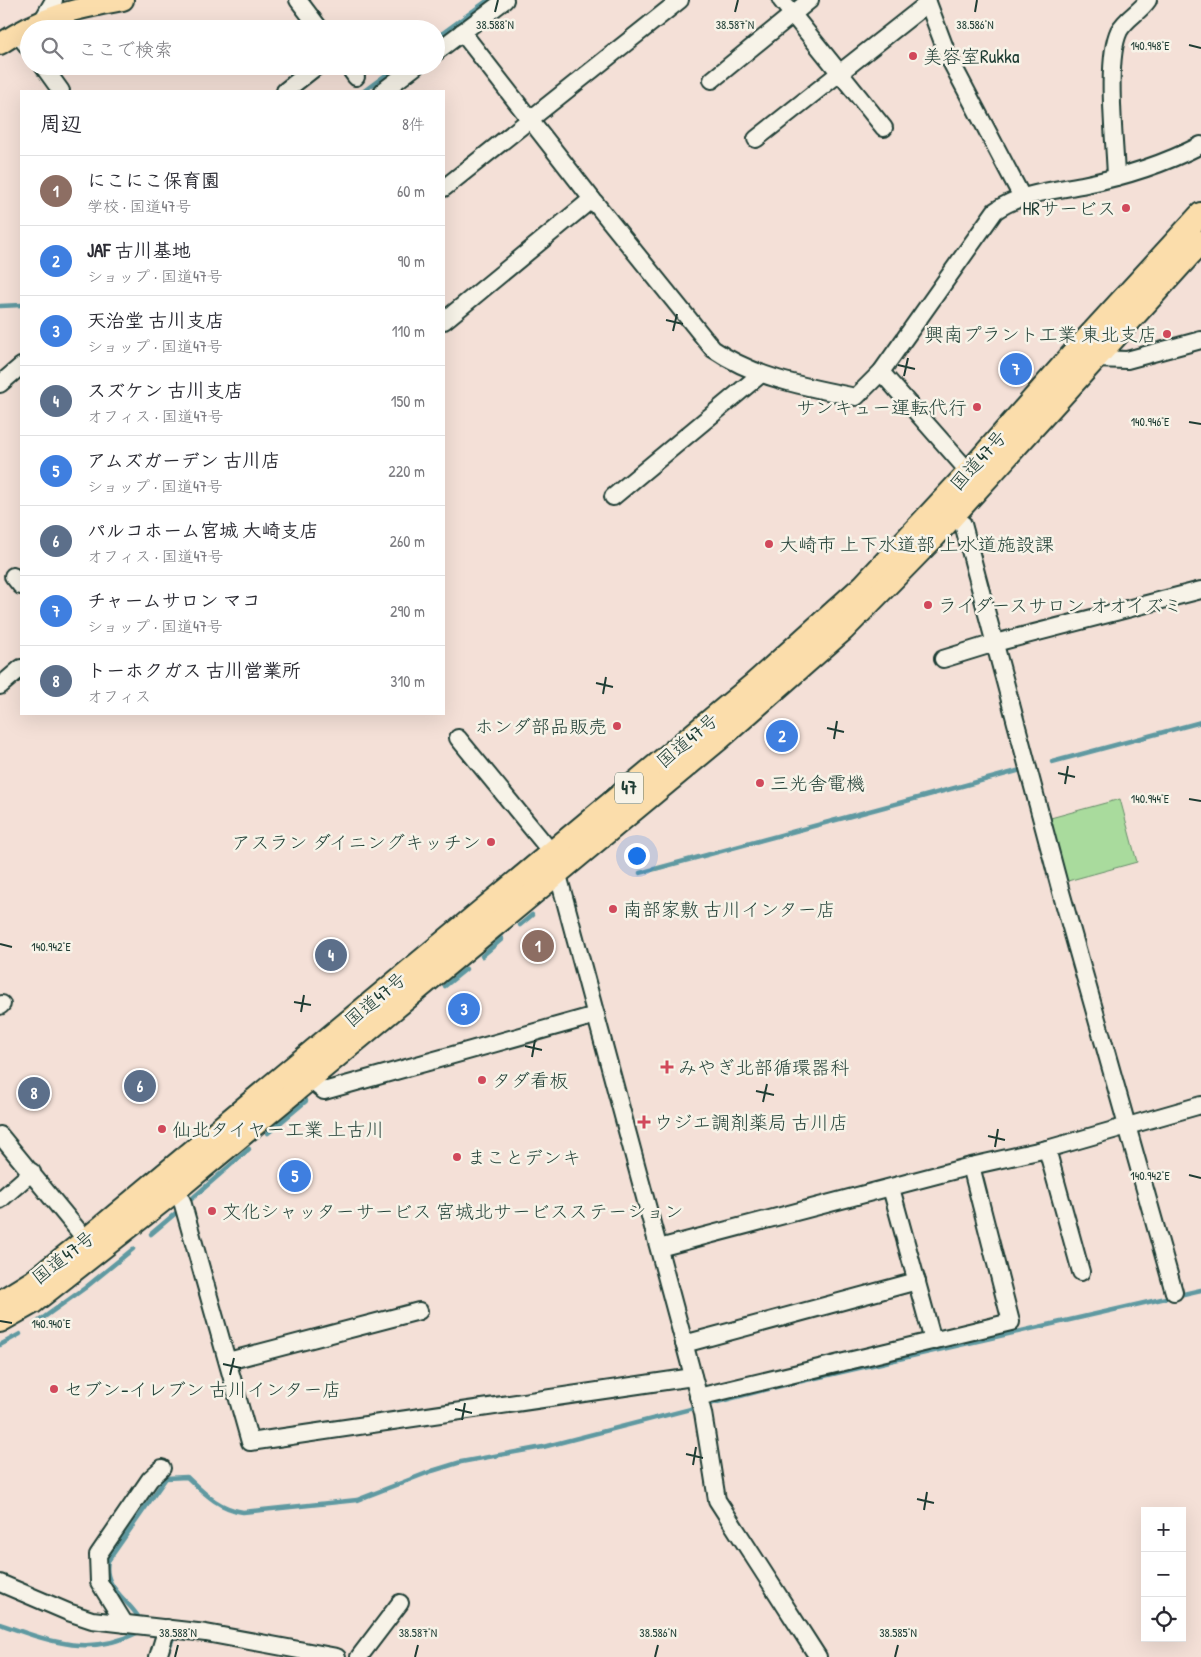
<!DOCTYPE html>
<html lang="ja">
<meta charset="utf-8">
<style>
:root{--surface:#fff;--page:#f7f7f7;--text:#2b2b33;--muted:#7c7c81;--line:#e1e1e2;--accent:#d1495b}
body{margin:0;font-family:"Patrick Hand","Klee One",sans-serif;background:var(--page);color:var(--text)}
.controls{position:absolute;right:15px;bottom:15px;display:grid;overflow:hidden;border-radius:0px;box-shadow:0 5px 20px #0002}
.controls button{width:45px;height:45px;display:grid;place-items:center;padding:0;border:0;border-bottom:1px solid var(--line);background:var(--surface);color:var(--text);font:25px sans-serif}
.you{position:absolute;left:636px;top:855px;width:18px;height:18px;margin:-12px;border:4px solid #fff;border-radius:50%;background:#1a73e8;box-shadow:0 0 0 8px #1a73e833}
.badge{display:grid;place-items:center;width:32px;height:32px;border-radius:50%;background:var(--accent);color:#fff;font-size:16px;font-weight:700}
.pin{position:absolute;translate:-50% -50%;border:2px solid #fff;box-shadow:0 1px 5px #0006}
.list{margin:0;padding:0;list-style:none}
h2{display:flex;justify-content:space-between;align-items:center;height:65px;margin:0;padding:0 20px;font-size:21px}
h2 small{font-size:16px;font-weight:400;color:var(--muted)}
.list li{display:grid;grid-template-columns:32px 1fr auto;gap:15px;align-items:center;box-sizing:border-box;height:70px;padding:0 20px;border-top:1px solid var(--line)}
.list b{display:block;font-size:19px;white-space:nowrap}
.list p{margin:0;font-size:16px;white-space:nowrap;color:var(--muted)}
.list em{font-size:16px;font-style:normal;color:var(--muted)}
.icon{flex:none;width:28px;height:28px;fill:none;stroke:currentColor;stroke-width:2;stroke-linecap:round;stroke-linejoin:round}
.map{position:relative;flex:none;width:1201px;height:1657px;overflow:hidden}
.search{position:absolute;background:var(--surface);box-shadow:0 5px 20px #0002;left:20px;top:20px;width:425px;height:55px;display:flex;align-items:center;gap:12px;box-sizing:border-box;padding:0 18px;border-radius:28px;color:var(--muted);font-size:19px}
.panel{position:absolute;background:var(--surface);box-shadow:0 5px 20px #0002;left:20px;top:90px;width:425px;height:625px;border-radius:0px}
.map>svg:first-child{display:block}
.grass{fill:#a9db9d;stroke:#648c68}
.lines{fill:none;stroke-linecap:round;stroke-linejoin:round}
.stream{stroke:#5f99a1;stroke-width:4.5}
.minor-casing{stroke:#1f3d34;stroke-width:20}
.major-casing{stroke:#1f3d34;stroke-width:24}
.highway-casing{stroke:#1f3d34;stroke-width:26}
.minor{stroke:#f7f3e8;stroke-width:16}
.major{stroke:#fbddab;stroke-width:20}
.highway{stroke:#fbddab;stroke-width:22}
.ticks{fill:none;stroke:#1f3d34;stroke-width:2}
.poi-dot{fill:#d1495b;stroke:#f7f3e8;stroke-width:2}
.labels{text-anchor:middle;stroke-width:5;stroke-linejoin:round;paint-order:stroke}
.shield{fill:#f7f3e8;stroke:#60746a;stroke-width:1}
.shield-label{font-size:18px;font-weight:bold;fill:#1f3d34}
.poi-label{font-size:19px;fill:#1f3d34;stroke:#f7f3e8;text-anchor:start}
.street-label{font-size:19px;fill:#1f3d34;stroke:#f7f3e8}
.ticks-label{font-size:12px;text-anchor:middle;fill:#1f3d34;stroke:#f7f3e8;stroke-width:5;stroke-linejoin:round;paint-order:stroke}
</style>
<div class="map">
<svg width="1201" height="1657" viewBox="0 0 1201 1657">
<rect width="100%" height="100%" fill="#f4e0d7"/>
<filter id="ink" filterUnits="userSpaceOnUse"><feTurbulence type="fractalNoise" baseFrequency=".02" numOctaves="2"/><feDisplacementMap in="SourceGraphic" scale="10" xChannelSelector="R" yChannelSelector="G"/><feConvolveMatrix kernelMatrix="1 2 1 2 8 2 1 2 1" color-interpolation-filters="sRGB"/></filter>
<g filter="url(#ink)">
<polygon class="grass" points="1120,799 1137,862 1064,882 1047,819"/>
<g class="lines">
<g class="stream">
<polyline points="436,38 488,0"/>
<polyline points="364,91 398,66"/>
<polyline points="0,306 21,305"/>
<polyline points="1052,762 1201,722"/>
<polyline points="640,873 1021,770"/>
<polyline points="520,925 532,915"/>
<polyline points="482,956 502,939"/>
<polyline points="445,986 466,969"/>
<polyline points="268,1133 306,1101"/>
<polyline points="188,1202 249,1149"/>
<polyline points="151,1234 177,1212"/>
<polyline points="36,1323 85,1288 133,1249"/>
<polyline points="0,1345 20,1334"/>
<path d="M141 1621C130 1600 102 1588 108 1561L166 1478 187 1477C204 1493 219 1509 243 1512L357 1500 432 1471 461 1462 543 1447 776 1387 1201 1290"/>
<path d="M0 1624C51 1642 89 1657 139 1632L140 1629"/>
<polyline points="168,1651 173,1638"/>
</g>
<defs>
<g id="minor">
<polyline points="298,0 320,29"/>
<polyline points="781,0 884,128"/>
<polyline points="927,0 948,56 1022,197"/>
<polyline points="42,21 54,0"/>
<path d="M462 32 592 199 713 349C755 378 806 387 856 397L881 372 995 211C1021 193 1051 191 1082 185 1123 177 1164 164 1201 145"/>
<polyline points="17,33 29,48"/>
<polyline points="436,52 505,0"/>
<polyline points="43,66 61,91"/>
<polyline points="348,66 356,77"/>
<polyline points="712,80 810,0"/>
<polyline points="285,91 317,66"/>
<polyline points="383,91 416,66"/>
<polyline points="756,139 928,3"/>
<path d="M1116 177C1115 141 1105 61 1119 31 1126 18 1140 12 1148 0"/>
<polyline points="444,188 680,0"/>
<polyline points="444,321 592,199"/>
<polyline points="1093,359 1127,360 1201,340"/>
<polyline points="881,372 969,472"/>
<polyline points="0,384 21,366"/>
<polyline points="613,497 761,374"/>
<polyline points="952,518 963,524 1061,892 1174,1292"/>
<polyline points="13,576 21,586"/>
<polyline points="943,659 995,643 1201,590"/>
<polyline points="0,686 21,668"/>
<polyline points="458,738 552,853"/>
<polyline points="557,871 703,1413 717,1500 818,1657"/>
<polyline points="0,1006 2,1004"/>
<polyline points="308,1078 324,1091 596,1015"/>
<polyline points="0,1135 86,1240"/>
<polyline points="1047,1149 1081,1272"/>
<polyline points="891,1188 933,1341"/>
<polyline points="172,1193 182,1201 250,1442 693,1377"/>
<polyline points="0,1200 32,1172"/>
<polyline points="659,1248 971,1166 1047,1149 1201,1105"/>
<polyline points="684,1344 917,1281"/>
<polyline points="228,1361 419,1311"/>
<polyline points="698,1397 1011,1322 971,1166"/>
<polyline points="0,1583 68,1612 92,1620 206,1633 337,1657"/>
<polyline points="125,1624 99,1582 98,1555 150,1479 162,1468"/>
<polyline points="158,1657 167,1628"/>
<polyline points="359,1657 400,1603"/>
</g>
<path id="major" d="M0 44C42 16 74 9 123 0"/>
<g id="highway">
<polyline points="0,1302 34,1281 86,1240 754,684 863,586 969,472 1079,347 1201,214"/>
<polyline points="0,1321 32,1303 172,1193 719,739 843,630 933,538 1201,242"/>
</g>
</defs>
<use href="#minor" class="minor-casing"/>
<use href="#major" class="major-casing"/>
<use href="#highway" class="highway-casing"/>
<use href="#minor" class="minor"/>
<use href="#major" class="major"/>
<use href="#highway" class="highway"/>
</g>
</g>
<path class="ticks" d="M495 12 498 0M735 12 738 0M975 12 977 0M1189 45 1201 48M666 320 683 324M673 331 677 314M898 365 915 369M904 376 908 358M1189 422 1201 424M596 683 613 687M603 694 606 677M827 728 844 732M834 739 837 721M1058 773 1075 777M1065 784 1068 766M1189 799 1201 801M0 944 12 947M294 1002 311 1005M301 1012 304 995M525 1046 542 1050M532 1057 535 1040M756 1091 774 1095M763 1102 767 1084M988 1136 1005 1140M995 1147 998 1129M1189 1175 1201 1178M0 1321 12 1323M223 1364 241 1368M230 1375 234 1358M455 1409 472 1413M462 1420 465 1403M686 1454 703 1458M693 1465 696 1447M917 1499 934 1503M924 1510 927 1492M175 1657 178 1645M415 1657 418 1645M655 1657 658 1645M895 1657 898 1645"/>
<g class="poi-dot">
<circle cx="913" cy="56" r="5"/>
<circle cx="1126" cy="208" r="5"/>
<circle cx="1167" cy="334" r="5"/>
<circle cx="977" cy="407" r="5"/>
<circle cx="769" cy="544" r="5"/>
<circle cx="928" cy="605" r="5"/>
<circle cx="617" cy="726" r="5"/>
<circle cx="760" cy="783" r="5"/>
<circle cx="491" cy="842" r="5"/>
<circle cx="613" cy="909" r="5"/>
<path d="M664.5 1059.5h5v5h5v5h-5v5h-5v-5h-5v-5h5z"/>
<circle cx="482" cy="1080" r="5"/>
<path d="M641.5 1114.5h5v5h5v5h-5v5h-5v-5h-5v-5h5z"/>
<circle cx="162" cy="1129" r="5"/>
<circle cx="457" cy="1157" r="5"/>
<circle cx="212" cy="1211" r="5"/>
<circle cx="54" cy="1389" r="5"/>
</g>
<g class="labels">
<rect class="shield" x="615" y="772.5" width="28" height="31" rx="4"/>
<g class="shield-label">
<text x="629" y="794">47</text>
</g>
<g class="poi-label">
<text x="923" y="63">美容室Rukka</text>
<text x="1116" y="215" text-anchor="end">HRサービス</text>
<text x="1157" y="341" text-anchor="end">興南プラント工業 東北支店</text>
<text x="967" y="414" text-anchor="end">サンキュー運転代行</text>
<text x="779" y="551">大崎市 上下水道部 上水道施設課</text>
<text x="938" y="612">ライダースサロン オオイズミ</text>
<text x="607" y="733" text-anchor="end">ホンダ部品販売</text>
<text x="770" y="790">三光舎電機</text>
<text x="481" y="849" text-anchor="end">アスラン ダイニングキッチン</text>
<text x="623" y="916">南部家敷 古川インター店</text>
<text x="678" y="1074">みやぎ北部循環器科</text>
<text x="492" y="1087">タダ看板</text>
<text x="654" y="1129">ウジエ調剤薬局 古川店</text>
<text x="172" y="1136">仙北タイヤー工業 上古川</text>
<text x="467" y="1164">まことデンキ</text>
<text x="222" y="1218">文化シャッターサービス 宮城北サービスステーション</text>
<text x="64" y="1396">セブン-イレブン 古川インター店</text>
</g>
<g class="street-label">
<text transform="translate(978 460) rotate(-48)" y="7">国道47号</text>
<text transform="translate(687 740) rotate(-40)" y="7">国道47号</text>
<text transform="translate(375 999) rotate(-40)" y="7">国道47号</text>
<text transform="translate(63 1257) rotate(-38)" y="7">国道47号</text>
</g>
</g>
<g class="ticks-label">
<text x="495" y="29">38.588°N</text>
<text x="735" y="29">38.587°N</text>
<text x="975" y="29">38.586°N</text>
<text x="1150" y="50">140.948°E</text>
<text x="1150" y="426">140.946°E</text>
<text x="1150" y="803">140.944°E</text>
<text x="51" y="951">140.942°E</text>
<text x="1150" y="1180">140.942°E</text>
<text x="51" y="1328">140.940°E</text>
<text x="178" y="1637">38.588°N</text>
<text x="418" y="1637">38.587°N</text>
<text x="658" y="1637">38.586°N</text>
<text x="898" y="1637">38.585°N</text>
</g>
</svg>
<div class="controls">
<button>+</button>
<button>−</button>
<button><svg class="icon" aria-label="locate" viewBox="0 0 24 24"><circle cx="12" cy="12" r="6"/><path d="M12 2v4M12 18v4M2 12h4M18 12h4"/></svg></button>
</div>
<div class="you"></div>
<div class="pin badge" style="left:538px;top:946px;background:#8d6e63">1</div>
<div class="pin badge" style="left:782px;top:736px;background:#3f7fe0">2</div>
<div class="pin badge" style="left:464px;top:1009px;background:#3f7fe0">3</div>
<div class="pin badge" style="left:331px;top:955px;background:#5c6f8a">4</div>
<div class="pin badge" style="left:295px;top:1176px;background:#3f7fe0">5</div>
<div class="pin badge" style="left:140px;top:1086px;background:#5c6f8a">6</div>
<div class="pin badge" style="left:1016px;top:369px;background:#3f7fe0">7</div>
<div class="pin badge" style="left:34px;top:1093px;background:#5c6f8a">8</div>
<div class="search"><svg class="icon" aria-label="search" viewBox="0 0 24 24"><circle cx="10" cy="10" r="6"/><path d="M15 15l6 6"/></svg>ここで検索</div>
<section class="panel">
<h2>周辺<small>8件</small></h2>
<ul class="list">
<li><span class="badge" style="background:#8d6e63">1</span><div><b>にこにこ保育園</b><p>学校 · 国道47号</p></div><em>60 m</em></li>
<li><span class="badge" style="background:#3f7fe0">2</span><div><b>JAF 古川基地</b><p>ショップ · 国道47号</p></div><em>90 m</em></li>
<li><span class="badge" style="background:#3f7fe0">3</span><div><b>天治堂 古川支店</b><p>ショップ · 国道47号</p></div><em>110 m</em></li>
<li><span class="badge" style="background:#5c6f8a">4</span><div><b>スズケン 古川支店</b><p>オフィス · 国道47号</p></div><em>150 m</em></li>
<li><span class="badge" style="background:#3f7fe0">5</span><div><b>アムズガーデン 古川店</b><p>ショップ · 国道47号</p></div><em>220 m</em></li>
<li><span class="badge" style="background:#5c6f8a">6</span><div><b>パルコホーム宮城 大崎支店</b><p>オフィス · 国道47号</p></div><em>260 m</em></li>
<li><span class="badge" style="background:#3f7fe0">7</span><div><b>チャームサロン マコ</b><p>ショップ · 国道47号</p></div><em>290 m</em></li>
<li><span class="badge" style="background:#5c6f8a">8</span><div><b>トーホクガス 古川営業所</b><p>オフィス</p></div><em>310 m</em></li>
</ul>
</section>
</div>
